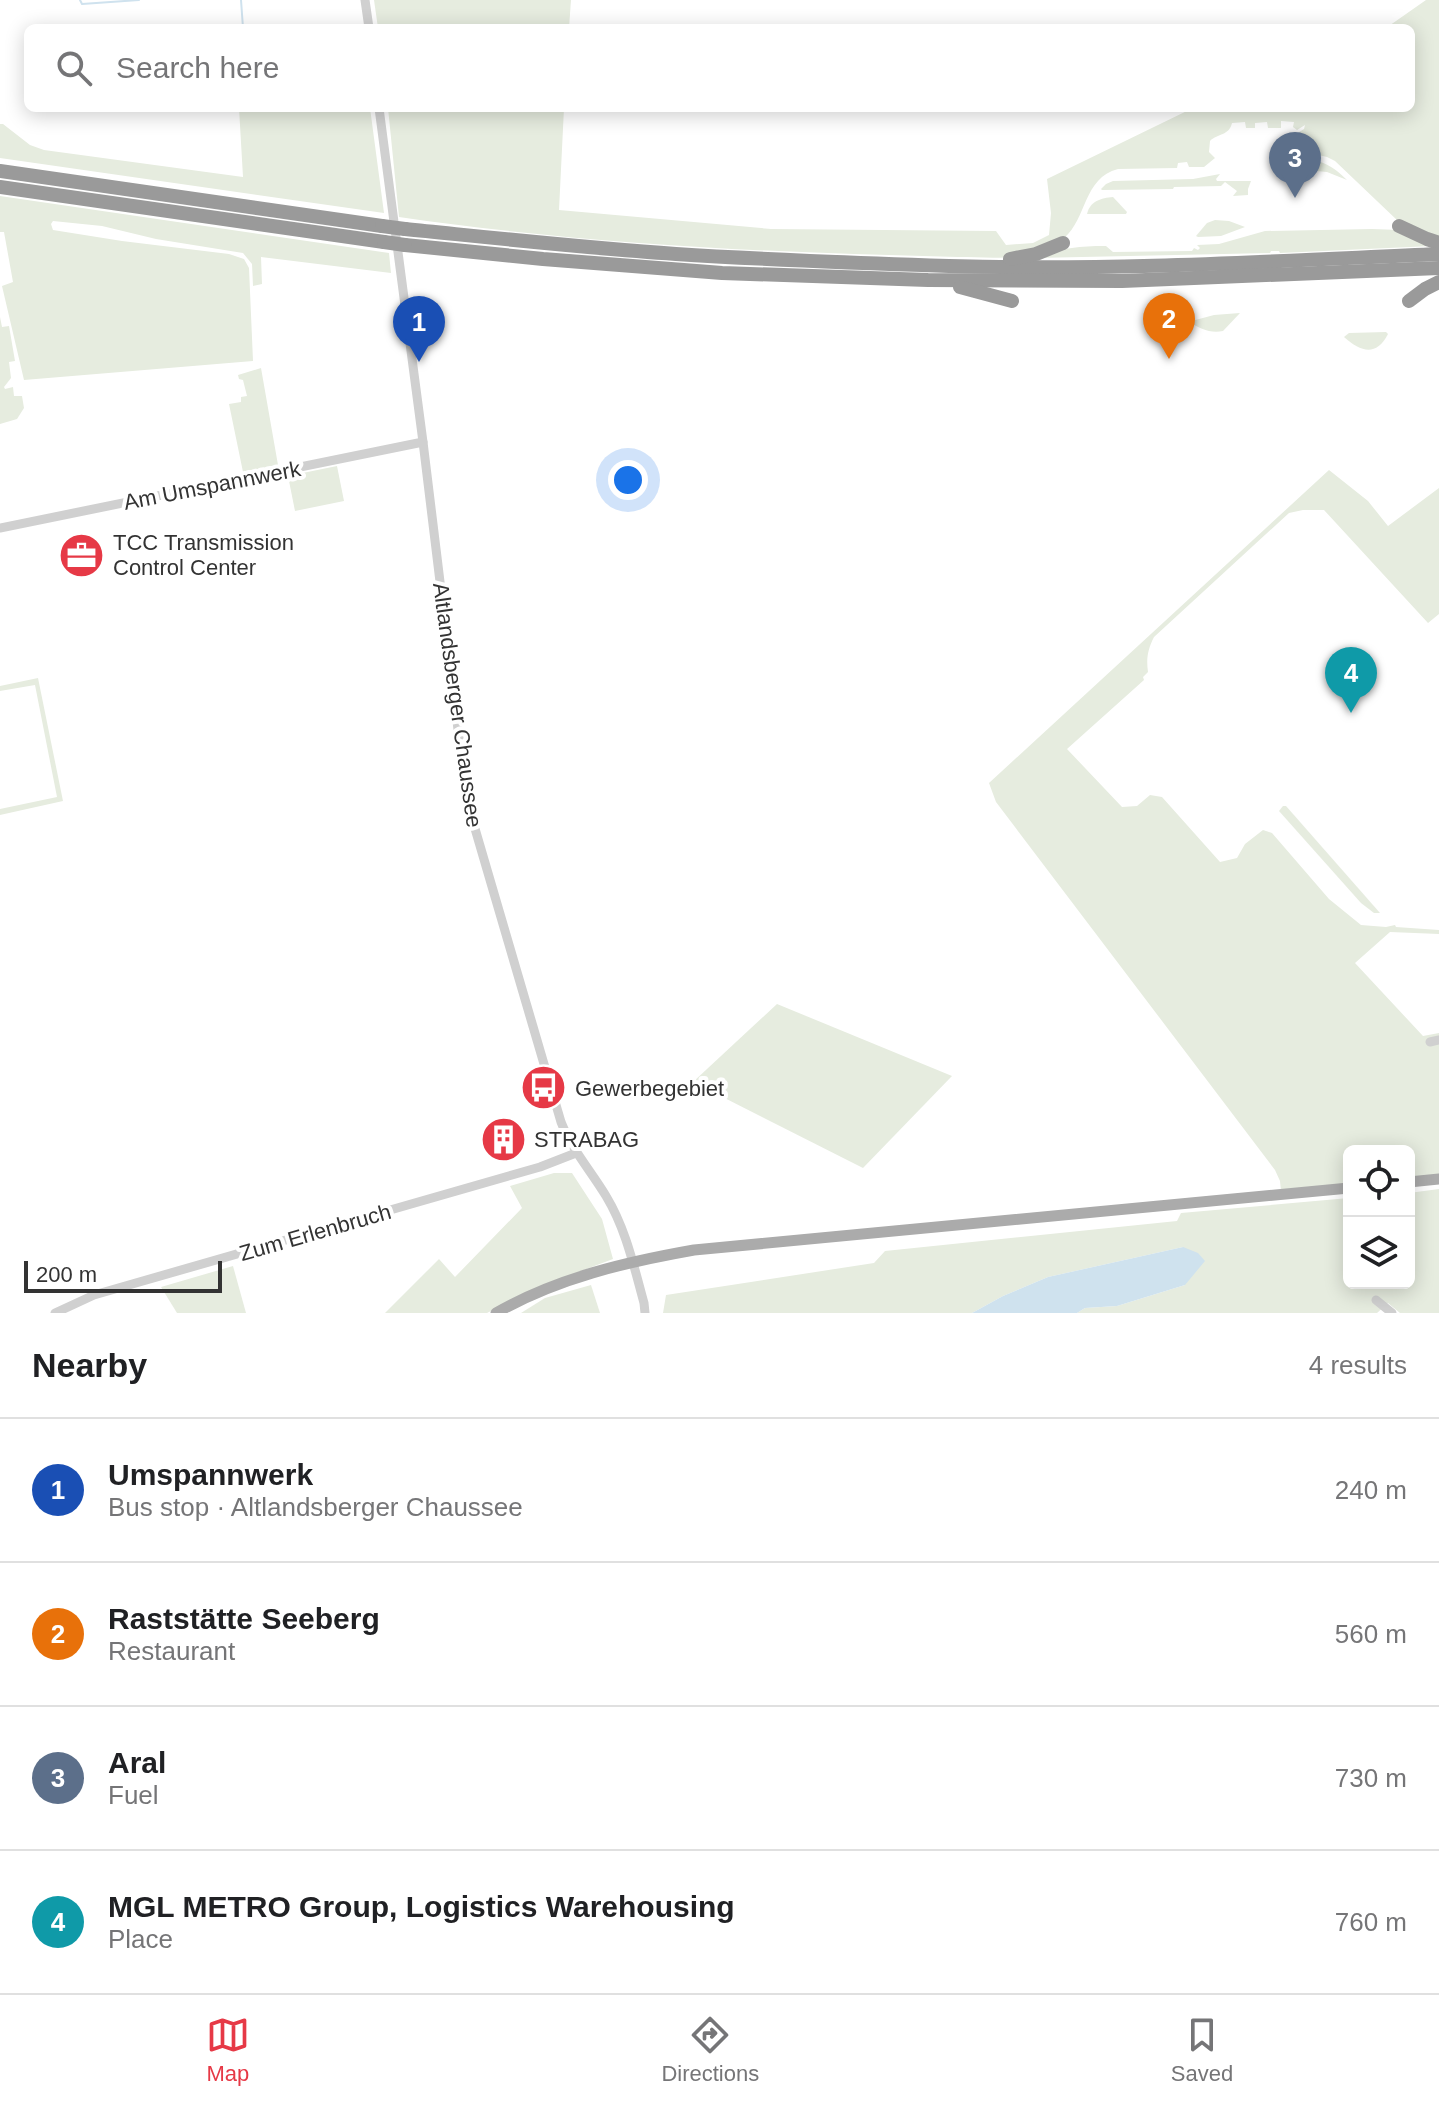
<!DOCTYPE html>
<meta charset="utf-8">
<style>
:root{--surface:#fff;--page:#f6f6f6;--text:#202124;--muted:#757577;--line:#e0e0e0;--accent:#e63946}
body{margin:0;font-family:Helvetica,sans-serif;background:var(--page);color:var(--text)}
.controls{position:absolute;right:24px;bottom:24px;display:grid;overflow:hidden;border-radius:12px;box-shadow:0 4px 20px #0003}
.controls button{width:72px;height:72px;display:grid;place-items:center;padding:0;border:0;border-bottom:2px solid var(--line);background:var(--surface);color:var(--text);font:40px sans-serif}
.scale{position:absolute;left:24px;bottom:20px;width:198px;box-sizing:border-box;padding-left:8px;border:4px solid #333;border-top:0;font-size:22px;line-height:28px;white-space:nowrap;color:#333;-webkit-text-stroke:6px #fff;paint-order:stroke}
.you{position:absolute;left:628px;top:480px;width:28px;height:28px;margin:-20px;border:6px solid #fff;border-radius:50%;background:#1a73e8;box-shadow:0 0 0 12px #1a73e833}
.badge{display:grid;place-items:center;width:52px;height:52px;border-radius:50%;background:var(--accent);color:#fff;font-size:26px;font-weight:700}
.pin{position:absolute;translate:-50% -66px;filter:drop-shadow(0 2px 4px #0008)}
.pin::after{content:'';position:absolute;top:42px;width:28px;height:24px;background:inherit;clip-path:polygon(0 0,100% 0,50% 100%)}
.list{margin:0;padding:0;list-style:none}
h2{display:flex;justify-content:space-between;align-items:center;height:104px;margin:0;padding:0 32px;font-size:34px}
h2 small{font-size:26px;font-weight:400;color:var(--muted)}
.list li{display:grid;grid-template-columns:52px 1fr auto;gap:24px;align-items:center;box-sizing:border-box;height:144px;padding:0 32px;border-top:2px solid var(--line)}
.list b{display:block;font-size:30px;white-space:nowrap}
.list p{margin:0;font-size:26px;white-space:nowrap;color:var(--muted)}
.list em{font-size:26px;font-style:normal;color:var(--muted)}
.icon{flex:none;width:44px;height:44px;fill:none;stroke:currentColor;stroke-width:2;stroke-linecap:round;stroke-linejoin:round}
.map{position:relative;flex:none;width:1439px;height:1313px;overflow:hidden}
.search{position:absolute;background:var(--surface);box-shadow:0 4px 20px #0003;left:24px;right:24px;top:24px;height:88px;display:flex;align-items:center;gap:20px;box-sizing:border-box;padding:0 28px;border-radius:12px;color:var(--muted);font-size:30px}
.sheet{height:680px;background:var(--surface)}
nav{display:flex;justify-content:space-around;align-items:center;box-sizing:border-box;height:112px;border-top:2px solid var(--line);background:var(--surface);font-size:22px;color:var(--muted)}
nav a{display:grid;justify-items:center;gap:4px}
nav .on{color:var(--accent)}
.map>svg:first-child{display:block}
.green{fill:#e6ecdf}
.water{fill:#cfe2ee}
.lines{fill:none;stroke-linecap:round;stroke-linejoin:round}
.stream{stroke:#cfe2ee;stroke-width:2}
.minor{stroke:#d0d0d0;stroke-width:9}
.major{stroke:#ababab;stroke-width:11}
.highway{stroke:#9a9a9a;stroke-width:14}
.highway-bridge{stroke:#9a9a9a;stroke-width:14}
.labels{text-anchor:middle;stroke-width:8;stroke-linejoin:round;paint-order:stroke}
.street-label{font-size:22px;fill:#333;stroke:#fff}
.poi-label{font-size:22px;fill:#333;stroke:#fff;text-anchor:start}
</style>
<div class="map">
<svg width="1439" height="1313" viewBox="0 0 1439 1313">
<rect width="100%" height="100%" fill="#fff"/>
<g class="green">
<polygon points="374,0 571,0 569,28 378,28"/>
<path d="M1426 0H1439V239L1398 221 1335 161 1327 157 1306 152 1307 142 1302 136 1296 134 1304 129 1305 125 1297 130 1293 127 1294 122 1281 121V128H1268L1267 122 1255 123V128H1246L1245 122 1232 123C1229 136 1218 133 1210 141L1209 152 1215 158 1204 167H1189L1187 162 1178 163 1177 168 1118 169C1083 178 1087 219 1064 238 1056 244 1029 254 1019 256 999 259 978 257 958 257 923 256 889 255 854 254 702 249 550 239 399 217L388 108H564L559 210 771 229 996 231 1006 245 1033 243 1049 235 1051 213 1047 179 1193 108H1411V28H1386Z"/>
<polygon points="239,108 370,108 384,213 0,158 0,124 3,124 30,145 44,150 243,177"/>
<path d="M1277 159C1308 159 1324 156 1347 180L1327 172 1306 170 1301 165 1280 166 1277 163Z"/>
<polygon points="1220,174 1216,179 1217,181 1251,181 1248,189 1248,195 1233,196 1237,191 1225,182 1221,186 1174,187 1173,189 1102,190 1101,189 1106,184 1113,181 1193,179"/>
<polygon points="0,196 389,253 391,273 261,257 262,284 253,286 252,264 243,253 156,239 102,226 53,221 51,224 53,230 122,241 229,254 244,259 249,268 253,361 24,380 2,286 13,282 4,232 0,232"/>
<path d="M1113 197 1127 212 1126 214H1087C1090 201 1101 198 1113 197Z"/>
<polygon points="1215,220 1229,221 1245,227 1221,236 1198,237 1196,236 1207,223"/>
<path d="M1372 229 1400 230 1432 246 1280 253 1279 251H1271L1270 253 1035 258C1063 248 1076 246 1106 246L1113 252 1192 251 1194 248 1198 250 1200 248 1197 245 1219 244 1265 231Z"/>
<path d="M1240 313 1223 331C1210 334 1200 328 1188 322L1214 315Z"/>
<polygon points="0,317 2,327 9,326 15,361 9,362 11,378 4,387 5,389 13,387 14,396 22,396 24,408 17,419 0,424"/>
<path d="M1386 332 1388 334C1376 357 1361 352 1344 337L1349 333Z"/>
<polygon points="261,368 278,465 243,472 229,404 241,402 241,397 247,396 243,380 239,379 238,375"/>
<polygon points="337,466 344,501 295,511 288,476"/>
<path d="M1329 470 1368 501 1388 526 1439 488V614L1428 623 1324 510H1303L1289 513 1154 637C1148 649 1146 658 1148 672L1143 677 1144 680 1067 749 1122 807 1137 806 1150 795 1162 797 1220 862 1237 858 1245 844 1263 830 1272 833 1329 899 1361 925 1386 927 1395 925 1396 927 1439 930V934L1390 932 1355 963 1423 1036 1439 1033V1176L1409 1179V1151H1349V1184L1281 1191 1280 1181 1275 1170 996 802 989 783Z"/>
<polygon points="38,678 63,801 0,815 0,809 57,797 35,685 0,691 0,686"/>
<polygon points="1283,806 1286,806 1380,913 1374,913 1361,903 1279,811"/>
<polygon points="777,1004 952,1076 863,1168 693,1082"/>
<polygon points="554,1173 572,1173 602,1219 613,1259 536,1288 487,1313 385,1313 439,1259 455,1277 522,1208 510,1186"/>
<polygon points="1439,1189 1439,1313 1400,1313 1388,1303 1377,1313 1077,1313 1085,1308 1117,1306 1185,1285 1183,1247 1048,1277 1003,1296 972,1313 663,1313 666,1295 874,1263 885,1251 1177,1221 1181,1213 1349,1198 1349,1283 1409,1283 1409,1193"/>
<polygon points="233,1266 246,1313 177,1313 161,1287"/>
<polygon points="591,1285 600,1313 521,1313 545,1298"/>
</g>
<polygon class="water" points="1183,1247 1198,1253 1205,1261 1185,1285 1117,1306 1085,1308 1077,1313 972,1313 1003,1296 1048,1277"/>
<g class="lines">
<g class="stream">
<polyline points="80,0 82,4 139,0"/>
<polyline points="241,0 243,28"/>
</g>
<g class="minor">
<polyline points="365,0 369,28"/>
<path d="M379 108 423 442 464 779 471 815 561 1122C572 1150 591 1171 606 1196 626 1229 634 1267 644 1303L645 1313"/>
<polyline points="0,528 423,442"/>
<polyline points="1430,1042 1439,1040"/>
<polyline points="1376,1300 1392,1313"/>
<polyline points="55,1313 94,1295 540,1167 576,1153"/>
</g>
<g class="major">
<polyline points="1409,1182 1439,1179"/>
<path d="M496 1313C557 1278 626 1262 694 1250L1349 1188"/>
</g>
<g class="highway">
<polyline points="0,171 382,226"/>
<polyline points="0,187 384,242"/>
<polyline points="1399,226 1427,239 1439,243"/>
<path d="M405 229C495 238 586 248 676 254 767 260 858 263 949 266 1112 271 1276 261 1439 254"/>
<polyline points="405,245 543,259 722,273 928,280 1122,281 1439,268"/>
<polyline points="1010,259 1036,254 1063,243"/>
<polyline points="960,287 1012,301"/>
<polyline points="1409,301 1425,289 1439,282"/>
</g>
<g class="highway-bridge">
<polyline points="382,226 405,229"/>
<polyline points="384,242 405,245"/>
</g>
</g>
<defs>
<symbol id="office-disc" viewBox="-11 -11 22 22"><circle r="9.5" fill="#e63946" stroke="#fff"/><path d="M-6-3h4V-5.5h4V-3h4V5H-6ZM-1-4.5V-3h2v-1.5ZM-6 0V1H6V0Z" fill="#fff"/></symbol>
<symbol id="bus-disc" viewBox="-11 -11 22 22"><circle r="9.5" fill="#e63946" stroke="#fff"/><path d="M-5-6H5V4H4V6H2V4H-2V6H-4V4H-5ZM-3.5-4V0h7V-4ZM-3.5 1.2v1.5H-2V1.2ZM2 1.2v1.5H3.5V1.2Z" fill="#fff"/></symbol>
<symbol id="building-disc" viewBox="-11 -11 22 22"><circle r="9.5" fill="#e63946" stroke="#fff"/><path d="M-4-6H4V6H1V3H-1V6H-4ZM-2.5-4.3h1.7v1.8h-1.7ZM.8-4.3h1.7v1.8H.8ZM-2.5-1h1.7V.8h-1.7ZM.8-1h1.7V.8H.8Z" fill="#fff"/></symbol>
</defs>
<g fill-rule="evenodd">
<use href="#office-disc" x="56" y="530" width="51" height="51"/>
<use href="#bus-disc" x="518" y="1062" width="51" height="51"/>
<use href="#building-disc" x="478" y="1114" width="51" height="51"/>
</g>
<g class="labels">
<g class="street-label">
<text transform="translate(212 485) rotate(-11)" y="8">Am Umspannwerk</text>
<text transform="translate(458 705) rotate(82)" y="8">Altlandsberger Chaussee</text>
<text transform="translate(315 1232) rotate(-16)" y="8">Zum Erlenbruch</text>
</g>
<g class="poi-label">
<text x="113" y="550">TCC Transmission<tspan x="113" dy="25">Control Center</tspan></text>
<text x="575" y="1096">Gewerbegebiet</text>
<text x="534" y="1147">STRABAG</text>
</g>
</g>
</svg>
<div class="controls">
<button><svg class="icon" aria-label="locate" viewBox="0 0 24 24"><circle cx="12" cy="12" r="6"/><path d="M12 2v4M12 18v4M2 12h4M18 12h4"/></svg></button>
<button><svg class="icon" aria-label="layers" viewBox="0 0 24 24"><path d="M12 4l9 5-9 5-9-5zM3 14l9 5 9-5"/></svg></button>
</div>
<div class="scale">200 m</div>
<div class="you"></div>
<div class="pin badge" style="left:419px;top:362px;background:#1a4fb4">1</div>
<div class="pin badge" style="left:1169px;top:359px;background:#e8710a">2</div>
<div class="pin badge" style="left:1295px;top:198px;background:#5c6f8a">3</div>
<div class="pin badge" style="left:1351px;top:713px;background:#0f9aa8">4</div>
<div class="search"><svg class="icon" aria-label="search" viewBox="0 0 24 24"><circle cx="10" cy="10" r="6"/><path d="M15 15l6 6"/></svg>Search here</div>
</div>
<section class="sheet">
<h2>Nearby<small>4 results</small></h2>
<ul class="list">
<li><span class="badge" style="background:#1a4fb4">1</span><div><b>Umspannwerk</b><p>Bus stop · Altlandsberger Chaussee</p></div><em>240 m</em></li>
<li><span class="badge" style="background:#e8710a">2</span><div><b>Raststätte Seeberg</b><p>Restaurant</p></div><em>560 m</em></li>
<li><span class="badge" style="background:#5c6f8a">3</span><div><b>Aral</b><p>Fuel</p></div><em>730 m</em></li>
<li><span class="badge" style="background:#0f9aa8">4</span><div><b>MGL METRO Group, Logistics Warehousing</b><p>Place</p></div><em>760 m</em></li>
</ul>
</section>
<nav>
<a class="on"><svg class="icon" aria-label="map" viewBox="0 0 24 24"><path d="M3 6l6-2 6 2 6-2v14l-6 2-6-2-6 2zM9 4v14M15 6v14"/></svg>Map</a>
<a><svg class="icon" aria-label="directions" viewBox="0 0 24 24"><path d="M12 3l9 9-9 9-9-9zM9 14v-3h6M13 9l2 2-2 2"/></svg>Directions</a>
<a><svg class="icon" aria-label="saved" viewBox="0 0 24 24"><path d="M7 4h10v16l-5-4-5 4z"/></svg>Saved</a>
</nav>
